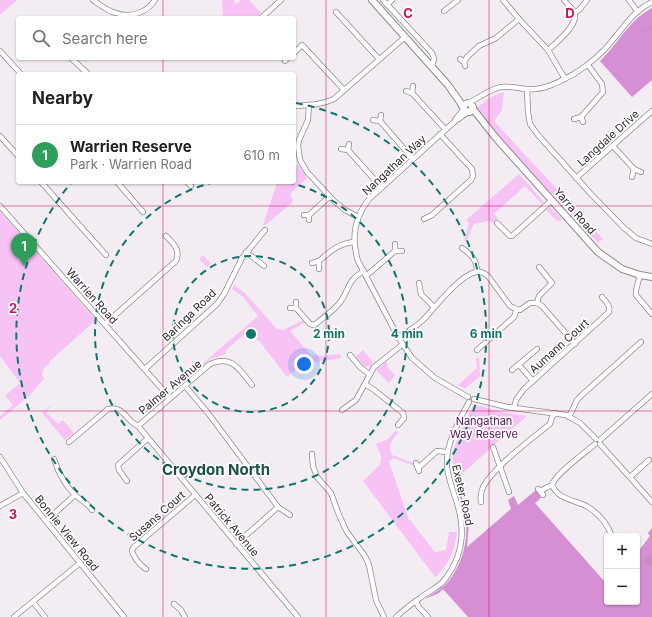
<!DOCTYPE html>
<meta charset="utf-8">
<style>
:root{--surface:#fff;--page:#f6f6f6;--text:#222;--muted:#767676;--line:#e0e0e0;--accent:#03927d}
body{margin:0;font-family:Inter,sans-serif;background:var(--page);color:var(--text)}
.controls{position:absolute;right:12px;bottom:12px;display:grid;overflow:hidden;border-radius:4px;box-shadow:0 1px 3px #0004}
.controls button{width:36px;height:36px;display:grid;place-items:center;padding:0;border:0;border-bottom:1px solid var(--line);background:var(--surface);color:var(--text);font:20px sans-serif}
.you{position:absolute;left:304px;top:364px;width:14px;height:14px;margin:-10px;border:3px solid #fff;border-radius:50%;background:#1a73e8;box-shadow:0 0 0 6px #1a73e833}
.badge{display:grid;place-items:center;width:26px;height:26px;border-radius:50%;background:var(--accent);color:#fff;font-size:13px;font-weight:700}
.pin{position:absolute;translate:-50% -33px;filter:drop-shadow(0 1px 2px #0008)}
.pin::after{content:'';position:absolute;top:21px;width:14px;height:12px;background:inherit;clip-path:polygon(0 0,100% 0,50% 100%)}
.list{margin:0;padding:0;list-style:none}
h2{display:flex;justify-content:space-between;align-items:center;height:52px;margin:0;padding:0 16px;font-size:17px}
h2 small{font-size:13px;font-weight:400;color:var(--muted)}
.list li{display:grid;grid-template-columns:26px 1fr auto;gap:12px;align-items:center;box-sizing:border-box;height:60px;padding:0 16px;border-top:1px solid var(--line)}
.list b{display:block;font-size:15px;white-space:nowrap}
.list p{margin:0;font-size:13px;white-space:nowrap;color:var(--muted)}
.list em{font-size:13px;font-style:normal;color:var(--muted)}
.icon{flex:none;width:22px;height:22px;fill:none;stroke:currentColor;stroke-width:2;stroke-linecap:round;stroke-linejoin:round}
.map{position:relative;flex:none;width:652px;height:617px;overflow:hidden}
.search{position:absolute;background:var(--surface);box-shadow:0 1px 3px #0004;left:16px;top:16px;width:280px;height:44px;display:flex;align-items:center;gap:10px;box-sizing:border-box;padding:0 14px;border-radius:4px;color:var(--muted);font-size:15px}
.panel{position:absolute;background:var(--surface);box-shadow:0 1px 3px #0004;left:16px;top:72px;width:280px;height:112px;border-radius:4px}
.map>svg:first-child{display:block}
.green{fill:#f7c3f4}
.forest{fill:#d68fd3}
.water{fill:#cf88cd}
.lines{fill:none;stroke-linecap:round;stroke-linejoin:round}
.stream{stroke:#cf88cd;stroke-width:1}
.minor-casing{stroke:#8f898e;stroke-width:6}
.major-casing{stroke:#8f898e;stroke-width:8}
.minor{stroke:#fff;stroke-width:4.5}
.major{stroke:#fff;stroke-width:6}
.grid{fill:none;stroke:#c2185b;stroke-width:1;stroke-opacity:0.55}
.ring{fill:none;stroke:#0f766e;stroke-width:2;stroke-dasharray:7 5}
.labels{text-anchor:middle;stroke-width:3.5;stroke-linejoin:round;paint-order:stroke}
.street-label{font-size:11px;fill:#2d2b2d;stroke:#fffbff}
.park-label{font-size:11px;fill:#531453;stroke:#fffbff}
.district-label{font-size:15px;font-weight:bold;fill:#195045;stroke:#fffbff}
.grid-label{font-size:13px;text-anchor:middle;font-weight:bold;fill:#c2185b;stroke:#fffbff;stroke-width:3.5;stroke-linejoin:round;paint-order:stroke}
.centre{fill:#0f766e;stroke:#fffbff;stroke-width:2}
.ring-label{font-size:12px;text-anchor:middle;font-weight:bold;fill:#0f766e;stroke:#fffbff;stroke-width:3.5;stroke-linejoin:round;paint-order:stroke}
</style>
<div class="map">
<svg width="652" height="617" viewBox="0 0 652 617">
<rect width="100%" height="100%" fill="#f3edf3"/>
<g class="green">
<polygon points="0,0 17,0 0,15"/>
<polygon points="222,0 234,0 236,4 241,0 249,0 261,13 256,18 225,18 223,16"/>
<path d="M504 92 502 110 494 121 603 239 598 243 488 126 476 109C484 101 493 95 504 92Z"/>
<polygon points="298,164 307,178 290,194 293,202 267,224 263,225 277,183 278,182 294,182 294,168"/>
<polygon points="519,174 544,202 542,204 525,186 494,214 498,218 492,223 489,221 474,224 466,241 464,241 469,223 466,220"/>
<polygon points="550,207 562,219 558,222 546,210"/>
<polygon points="0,211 96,320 50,361 50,363 44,368 42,373 44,379 29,396 0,420 0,416 13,405 5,396 20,383 0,356"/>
<polygon points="203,255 211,264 207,267 199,259"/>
<polygon points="234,285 245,293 277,329 284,330 303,320 305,322 290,331 311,355 322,356 340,354 341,358 310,363 307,359 287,377 260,342 246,333 225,351 226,354 210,359 203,365 202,364 258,316 243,297 232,289"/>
<polygon points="363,350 373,362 369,367 364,366 356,357"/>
<polygon points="479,357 480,376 465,389 458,385 477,368 476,359"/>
<polygon points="386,362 388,365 387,367 395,375 389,383 376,370"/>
<polygon points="52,404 46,412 58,424 63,420 74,433 65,440 42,413"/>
<path d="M476 405 501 412 527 416 455 480C447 451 461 431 473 406Z"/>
<path d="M395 431 399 432C392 440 387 445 392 455L414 463 415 466 393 458 389 462 409 520H410L435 552 446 550 449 532H457C455 550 449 565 435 577L363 481 380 465 381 456 376 444 388 439Z"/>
</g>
<g class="forest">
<path d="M652 8V80L632 97 600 61C619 43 629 20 652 8Z"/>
<path d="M457 478 469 524 467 547 511 509 508 500 514 496 518 505 536 490 541 498 535 503 605 582H607V602H637V553L650 536 648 533 652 528V617H468L443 589 439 593 425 599C432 594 441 589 447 583 460 568 468 544 466 525 465 510 459 495 455 480Z"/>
</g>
<polygon class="water" points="648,555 652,557 652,565 649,566 644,561"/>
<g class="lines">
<polyline class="stream" points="637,35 652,27"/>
<defs>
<g id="minor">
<path d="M93 0C100 5 107 11 116 13 130 18 147 13 155 0"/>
<polyline points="383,0 432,53 434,58 432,67"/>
<polyline points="503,0 519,19 548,50 565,79"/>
<polyline points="629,0 637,11"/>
<polyline points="387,5 392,0"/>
<polyline points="444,11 458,0"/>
<polyline points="336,12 379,59"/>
<polyline points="575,13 580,9 587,0"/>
<polyline points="261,18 281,0"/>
<path d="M548 50C556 43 580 24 574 12 572 8 567 4 564 0"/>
<polyline points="0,51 21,74"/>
<polyline points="294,53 302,45 304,47 344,90"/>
<polyline points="71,58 88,74"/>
<polyline points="460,59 464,62 465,66"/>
<polyline points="285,61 288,58"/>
<polyline points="464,62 467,57 479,46 496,38 519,19"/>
<polyline points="527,89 528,112 530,124 538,135 590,193 623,227 636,238 652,244"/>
<polyline points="406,91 412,93 413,86"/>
<polyline points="412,93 445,129"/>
<path d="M468 103C479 98 490 89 501 87 509 86 518 88 526 89 543 91 559 82 574 74 588 65 601 55 611 42 625 26 632 12 652 2"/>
<polyline points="309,105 308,120 299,140 298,146 300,160 307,172 334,201 345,210 358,217"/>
<path d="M294 106C308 105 321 105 334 99L405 37"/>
<path d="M468 112 453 123 369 199C354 218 351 238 358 261L398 337 412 358 435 378 468 397"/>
<polyline points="581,117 603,92 602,84 588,65"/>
<polyline points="574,119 581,117 583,122"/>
<polyline points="373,120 380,121 381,115"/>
<polyline points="455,120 464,109"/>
<polyline points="380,121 413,159"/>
<polyline points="0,136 18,156"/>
<polyline points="613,146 634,169"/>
<polyline points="341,149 348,150 349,144"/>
<polyline points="348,150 381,187"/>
<polyline points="632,177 634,169 641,172"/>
<polyline points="576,178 652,111"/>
<polyline points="41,182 106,255"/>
<polyline points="117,182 143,212"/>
<polyline points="187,182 191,186"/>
<polyline points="0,206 170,398"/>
<polyline points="304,215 309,215 309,220"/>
<polyline points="309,215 329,197"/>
<polyline points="424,219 432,215 471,180 473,176 472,169 440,134"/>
<polyline points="497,223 510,236 512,236 552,200"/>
<polyline points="395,244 395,251 402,251"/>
<path d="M462 248C472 255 477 260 477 272"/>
<polyline points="246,252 264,266"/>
<path d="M319 261C331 251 337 244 354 242"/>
<polyline points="312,263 319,261 319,269"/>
<polyline points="640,275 636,290 636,295 652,314"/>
<polyline points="366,276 395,251"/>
<polyline points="419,283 421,294 434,307"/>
<polyline points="537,303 542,306 575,344"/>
<polyline points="537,303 539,296 552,283 539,267"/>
<polyline points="290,308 296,308 296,302"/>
<path d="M296 308 310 324 314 325 317 323C325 316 335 310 341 301 350 289 346 281 364 271"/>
<path d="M105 324 176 261C181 250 173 243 166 236"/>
<path d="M398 337C407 332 416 327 423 320 436 307 458 276 476 272 481 271 484 273 488 276L510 306 514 308 520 310 530 303H537"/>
<polyline points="477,350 514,317 517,309"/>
<polyline points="350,355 360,367 369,374"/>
<polyline points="519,365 533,381"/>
<polyline points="145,369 217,304 224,294 242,258 265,230"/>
<polyline points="512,370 537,349"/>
<polyline points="365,384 373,389 403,413 404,418 398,425"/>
<polyline points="185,386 208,413 278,507 290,515"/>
<polyline points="474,399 507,407 566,415 580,423 596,439"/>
<path d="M514 408 516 400 524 389 609 312C611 306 606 302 602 297"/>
<polyline points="342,410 356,400 374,367 402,345"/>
<polyline points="569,417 577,400 583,394 641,342"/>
<path d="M138 426 210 364C232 354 240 370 252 385"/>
<polyline points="600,440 652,394"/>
<path d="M69 442 108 409C124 405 126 421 138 426L298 617"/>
<polyline points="600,444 652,502"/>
<polyline points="493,447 509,492"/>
<polyline points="312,454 313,466 317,477 331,493 339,515 347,532 365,556 369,565 376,600 384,617"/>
<polyline points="0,457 23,493 124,617"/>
<path d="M54 459C58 471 65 485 74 494 80 500 88 503 92 510"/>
<polyline points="416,463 419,471"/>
<polyline points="418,468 437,451 447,452"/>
<polyline points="630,477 649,460"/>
<polyline points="127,481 119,470 118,465 147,439"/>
<path d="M552 485C558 500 576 500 588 507 600 514 607 524 612 536"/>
<polyline points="538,489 543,495"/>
<path d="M540 491 552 485C554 475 586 452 595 444"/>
<path d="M481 502C480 497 481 492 483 487 494 467 531 439 550 424L552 417 556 413"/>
<polyline points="0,506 23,493"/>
<polyline points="46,521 75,495"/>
<polyline points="236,544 278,507"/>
<path d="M146 569C140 565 133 557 132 550L134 547 195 495"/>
<polyline points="416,601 418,606 428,617"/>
<polyline points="33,602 45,617"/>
<polyline points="174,604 181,610 185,617"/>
<polyline points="14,617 80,563"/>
<path d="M396 617C404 610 411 604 420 598 429 591 440 587 446 578 466 551 465 524 454 494 451 483 446 473 447 461 447 441 460 419 469 402"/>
</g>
<g id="major">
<polyline points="372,0 448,85 460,102 465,111 470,112 473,107 471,104 468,103 464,105 464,108"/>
<polyline points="473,109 496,138 598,252 622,269 640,275 652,277"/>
</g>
</defs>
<use href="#minor" class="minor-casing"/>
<use href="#major" class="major-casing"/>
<use href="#minor" class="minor"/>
<use href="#major" class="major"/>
</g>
<path class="grid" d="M163 0V18M326 0V617M489 0V617M163 58V74M163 182V617M0 206H652M0 411H652"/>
<g class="ring">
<circle cx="251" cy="334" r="78"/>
<path d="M287 182A156 156 0 1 1 215 182"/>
<path d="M296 103A235 235 0 1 1 71 183"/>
</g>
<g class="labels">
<g class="street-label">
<text transform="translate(608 138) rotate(-42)" y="4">Langdale Drive</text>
<text transform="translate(394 165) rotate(-43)" y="4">Nangathan Way</text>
<text transform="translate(575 211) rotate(49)" y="4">Yarra Road</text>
<text transform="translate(92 296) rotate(48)" y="4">Warrien Road</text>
<text transform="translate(189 315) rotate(-44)" y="4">Baringa Road</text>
<text transform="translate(559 346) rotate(-42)" y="4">Aumann Court</text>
<text transform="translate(170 387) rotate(-40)" y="4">Palmer Avenue</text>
<text transform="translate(463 495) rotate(77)" y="4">Exeter Road</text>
<text transform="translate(157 516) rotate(-41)" y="4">Susans Court</text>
<text transform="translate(232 525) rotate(50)" y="4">Patrick Avenue</text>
<text transform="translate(67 533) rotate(51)" y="4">Bonnie View Road</text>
</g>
<g class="park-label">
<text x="484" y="425">Nangathan<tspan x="484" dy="13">Way Reserve</tspan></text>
</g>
<g class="district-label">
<text x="216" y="475">Croydon North</text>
</g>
</g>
<g class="grid-label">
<text x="408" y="18">C</text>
<text x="570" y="18">D</text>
<text x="13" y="313">2</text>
<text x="13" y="519">3</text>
</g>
<circle cx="251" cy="334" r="6" class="centre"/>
<g class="ring-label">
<text x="329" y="338">2 min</text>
<text x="407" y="338">4 min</text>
<text x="486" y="338">6 min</text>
</g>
</svg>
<div class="controls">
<button>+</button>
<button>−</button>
</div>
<div class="you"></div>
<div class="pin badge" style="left:24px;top:266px;background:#2e9e5b">1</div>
<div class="search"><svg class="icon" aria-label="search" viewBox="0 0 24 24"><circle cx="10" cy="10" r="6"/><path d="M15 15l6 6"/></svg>Search here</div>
<section class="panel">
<h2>Nearby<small></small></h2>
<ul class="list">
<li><span class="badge" style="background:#2e9e5b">1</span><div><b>Warrien Reserve</b><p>Park · Warrien Road</p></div><em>610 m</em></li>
</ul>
</section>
</div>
